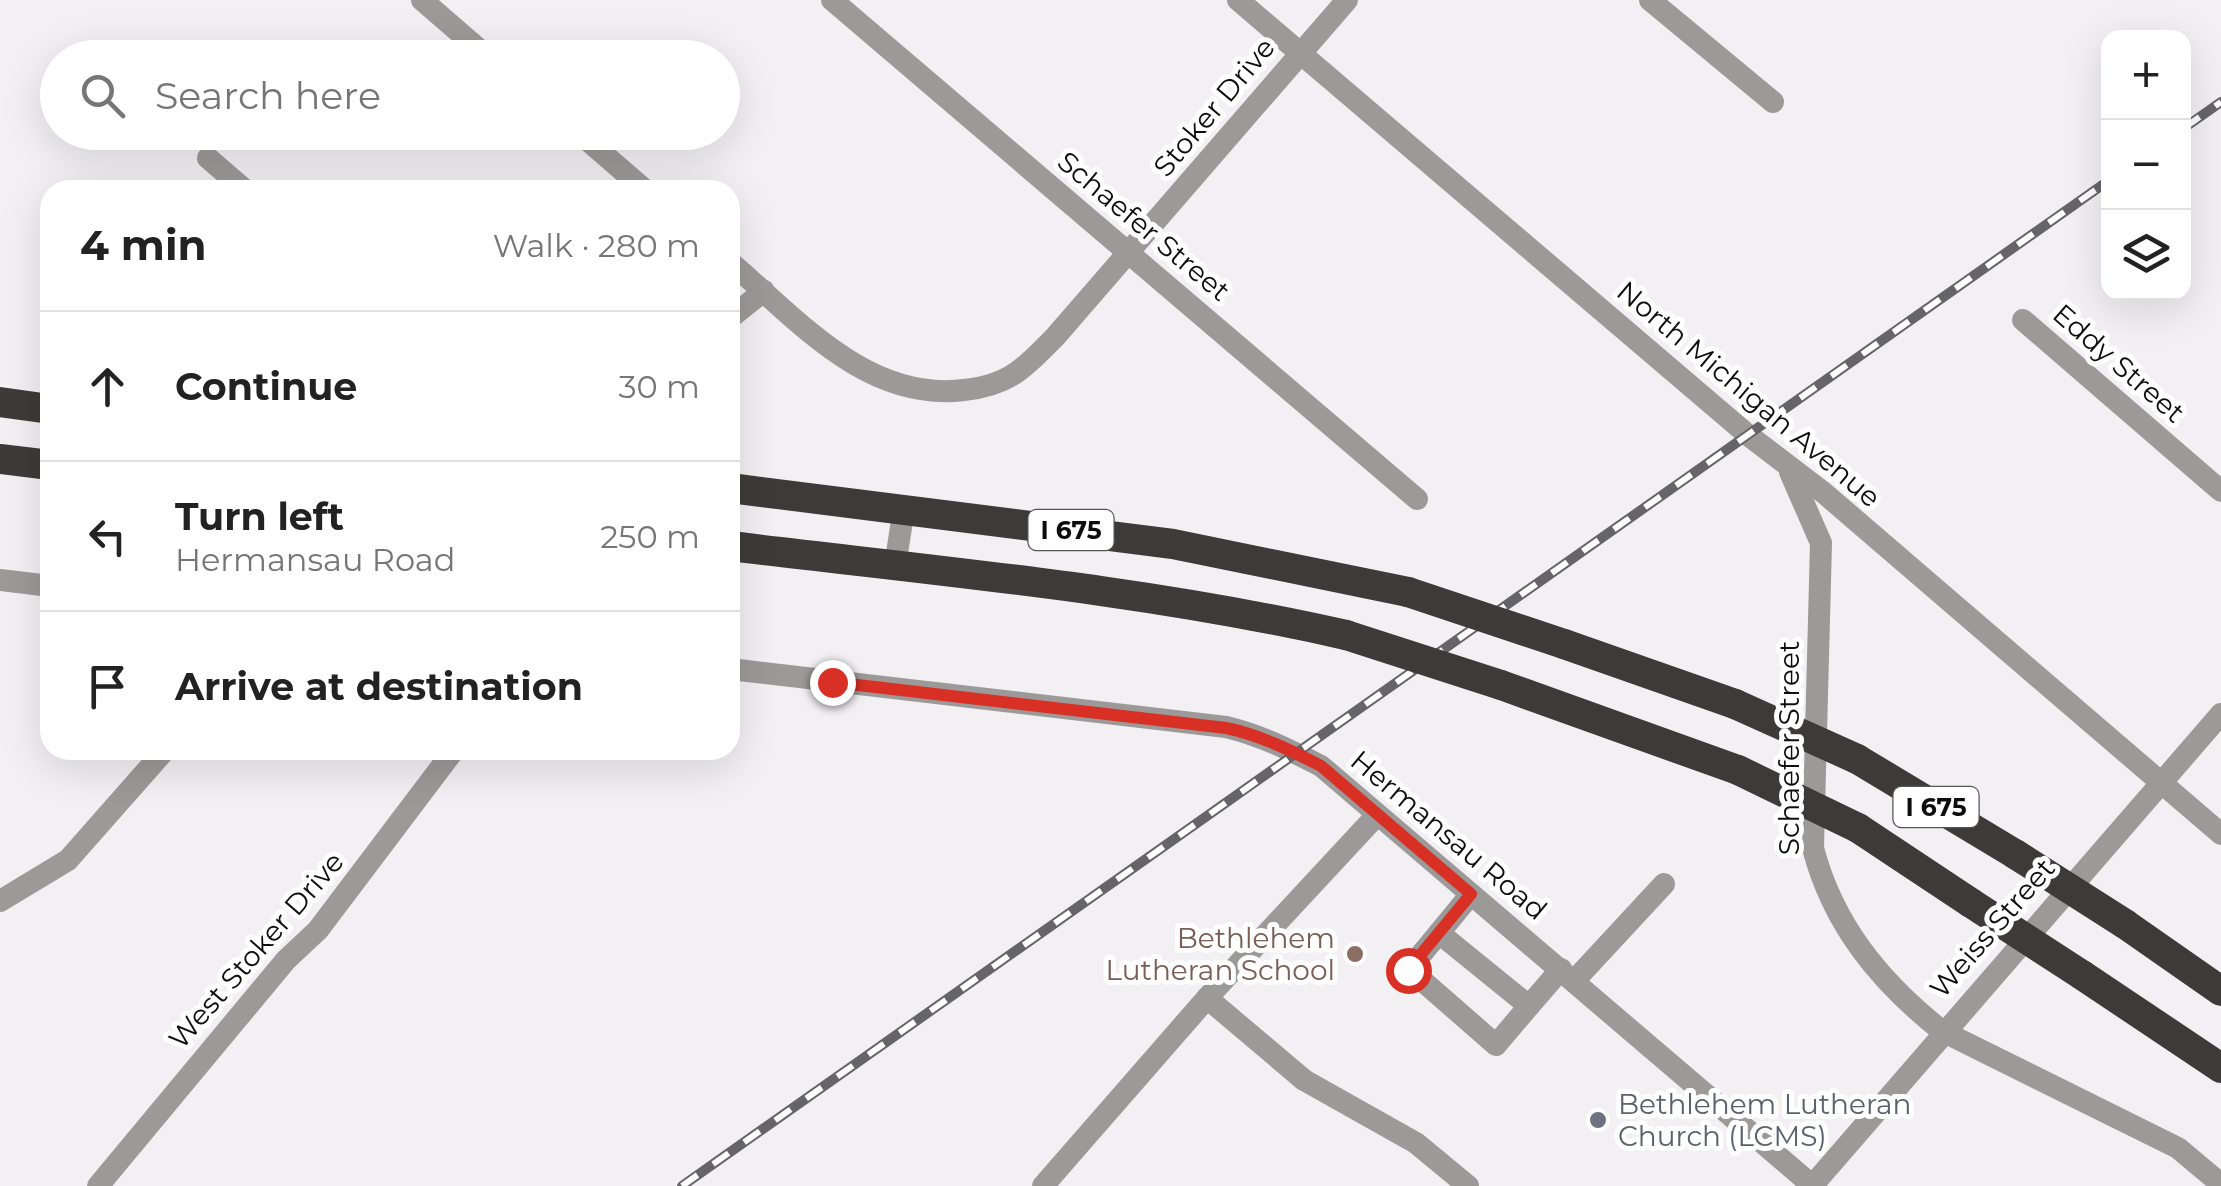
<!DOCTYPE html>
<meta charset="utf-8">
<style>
:root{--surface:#fff;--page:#f2f2f2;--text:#222;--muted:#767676;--line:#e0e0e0}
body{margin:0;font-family:Montserrat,sans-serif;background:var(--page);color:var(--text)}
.controls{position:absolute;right:30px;top:30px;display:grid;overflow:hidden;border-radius:20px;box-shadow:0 10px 40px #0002}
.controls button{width:90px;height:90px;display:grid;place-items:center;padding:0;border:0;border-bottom:2px solid var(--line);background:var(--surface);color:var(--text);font:50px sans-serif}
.stop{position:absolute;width:30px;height:30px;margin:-22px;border:8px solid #d93025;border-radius:50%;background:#fff}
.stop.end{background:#d93025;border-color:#fff;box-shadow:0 2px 10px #0008}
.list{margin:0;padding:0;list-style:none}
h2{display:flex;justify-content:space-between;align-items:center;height:130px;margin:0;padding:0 40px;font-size:42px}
h2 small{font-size:32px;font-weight:400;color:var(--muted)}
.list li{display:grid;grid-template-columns:65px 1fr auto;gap:30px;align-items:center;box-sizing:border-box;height:150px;padding:0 40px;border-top:2px solid var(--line)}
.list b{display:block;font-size:38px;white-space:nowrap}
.list p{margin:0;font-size:32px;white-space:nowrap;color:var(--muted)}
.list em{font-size:32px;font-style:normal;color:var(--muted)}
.icon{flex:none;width:55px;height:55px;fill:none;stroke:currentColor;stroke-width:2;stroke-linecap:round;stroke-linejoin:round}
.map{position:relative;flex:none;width:2221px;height:1186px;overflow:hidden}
.search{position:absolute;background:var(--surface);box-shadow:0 10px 40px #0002;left:40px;top:40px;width:700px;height:110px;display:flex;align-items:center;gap:25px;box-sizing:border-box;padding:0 35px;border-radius:55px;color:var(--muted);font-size:38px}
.panel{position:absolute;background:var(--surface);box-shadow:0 10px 40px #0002;left:40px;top:180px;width:700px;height:580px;border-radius:30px}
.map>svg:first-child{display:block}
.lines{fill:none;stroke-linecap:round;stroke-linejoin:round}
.minor{stroke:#9b9a99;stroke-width:22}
.highway{stroke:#3d3b39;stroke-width:30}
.rail-casing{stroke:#656466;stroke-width:10}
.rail{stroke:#fefeff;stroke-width:6;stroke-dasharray:19;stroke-linecap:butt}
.highway-bridge{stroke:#3d3b39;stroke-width:30}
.route{stroke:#d93025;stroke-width:12}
.education-dot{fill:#8d6e63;stroke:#fefeff;stroke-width:4}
.worship-dot{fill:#6b7280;stroke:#fefeff;stroke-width:4}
.labels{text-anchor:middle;stroke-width:10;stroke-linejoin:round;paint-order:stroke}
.shield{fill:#fefeff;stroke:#555556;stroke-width:2.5}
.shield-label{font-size:25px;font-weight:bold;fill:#0d0d0e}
.street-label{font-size:28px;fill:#0d0d0e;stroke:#fefeff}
.education-label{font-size:28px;fill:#785e54;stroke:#fefeff;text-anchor:end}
.worship-label{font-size:28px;fill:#5b616d;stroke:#fefeff;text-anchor:start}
</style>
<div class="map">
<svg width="2221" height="1186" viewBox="0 0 2221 1186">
<rect width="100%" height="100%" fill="#f2f0f3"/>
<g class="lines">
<g class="minor">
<polyline points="422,0 489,58"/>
<polyline points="832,0 1417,499"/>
<polyline points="1238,0 1748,435 1824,493 2221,834"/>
<polyline points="1650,0 1773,102"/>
<polyline points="578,132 645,190"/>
<polyline points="208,158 245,190"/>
<path d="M730 262C798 320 867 402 964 390 984 388 1005 382 1021 369 1033 360 1044 348 1055 337L1347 0"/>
<polyline points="730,318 764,291"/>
<polyline points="2023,320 2221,491"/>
<path d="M1790 472 1821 543 1813 848C1833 925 1880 982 1942 1031L2178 1148 2221 1184"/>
<polyline points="895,566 904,508"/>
<polyline points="0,580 50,586"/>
<path d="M730 669 1226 727C1260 735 1290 750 1321 766L1813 1186"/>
<polyline points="1471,894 1439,933 1529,1006 1561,969"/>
<polyline points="0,901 68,860 165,750"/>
<polyline points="1439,933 1409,969 1496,1045 1529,1006"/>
<polyline points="1574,981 1664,884"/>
<polyline points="1207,998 1304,1080 1416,1143 1468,1186"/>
<polyline points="98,1186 286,960 318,930 454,750"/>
<polyline points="1043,1186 1207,998 1377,815"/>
<polyline points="1812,1186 2221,714"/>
</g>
<g class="highway">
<polyline points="0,402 50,409"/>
<polyline points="0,459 50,465"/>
<polyline points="730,488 1173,544 1408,592"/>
<path d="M730 546C936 571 1144 589 1346 635"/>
<polyline points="1564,644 1735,704"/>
<polyline points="1501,685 1738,770"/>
<polyline points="1857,759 2015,854"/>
<polyline points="1858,828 1971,903"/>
<polyline points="2125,924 2221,991"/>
<polyline points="2082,975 2221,1068"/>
</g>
<defs>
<g id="rail">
<polyline points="2184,128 2221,102"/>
<polyline points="682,1186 2108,181"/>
</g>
</defs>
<use href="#rail" class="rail-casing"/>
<use href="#rail" class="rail"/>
<g class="highway-bridge">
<polyline points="1408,592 1564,644"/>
<polyline points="1346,635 1501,685"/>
<polyline points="1735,704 1857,759"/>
<polyline points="1738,770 1858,828"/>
<polyline points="2015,854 2125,924"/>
<polyline points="1971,903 2082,975"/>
</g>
</g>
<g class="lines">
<path class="route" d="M832 682 1226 728C1260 735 1290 750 1321 766L1471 894 1408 970"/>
</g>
<circle class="education-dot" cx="1355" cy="954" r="10"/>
<circle class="worship-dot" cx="1598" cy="1120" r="10"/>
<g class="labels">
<g class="shield">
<rect x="1028.5" y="510" width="85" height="40" rx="8"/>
<rect x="1893.5" y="787" width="85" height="40" rx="8"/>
</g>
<g class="shield-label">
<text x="1071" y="539">I 675</text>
<text x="1936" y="816">I 675</text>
</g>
<g class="street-label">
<text transform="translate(1214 107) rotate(-50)" y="10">Stoker Drive</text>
<text transform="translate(1144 226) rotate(40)" y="10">Schaefer Street</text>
<text transform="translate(2119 363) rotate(41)" y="10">Eddy Street</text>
<text transform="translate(1749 394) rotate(40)" y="10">North Michigan Avenue</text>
<text transform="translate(1789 748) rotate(-90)" y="10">Schaefer Street</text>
<text transform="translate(1449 835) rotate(40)" y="10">Hermansau Road</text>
<text transform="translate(1992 928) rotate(-49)" y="10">Weiss Street</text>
<text transform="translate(256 950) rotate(-49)" y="10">West Stoker Drive</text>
</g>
<g class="education-label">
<text x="1335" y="948">Bethlehem<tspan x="1335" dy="32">Lutheran School</tspan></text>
</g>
<g class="worship-label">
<text x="1618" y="1114">Bethlehem Lutheran<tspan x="1618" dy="32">Church (LCMS)</tspan></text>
</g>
</g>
</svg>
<div class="controls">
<button>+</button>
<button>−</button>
<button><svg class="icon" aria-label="layers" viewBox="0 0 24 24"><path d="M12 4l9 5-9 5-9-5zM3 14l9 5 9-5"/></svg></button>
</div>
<div class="stop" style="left:1408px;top:970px"></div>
<div class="stop end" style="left:832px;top:682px"></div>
<div class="search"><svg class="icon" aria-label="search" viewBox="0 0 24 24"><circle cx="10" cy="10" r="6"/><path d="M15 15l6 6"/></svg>Search here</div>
<section class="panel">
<h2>4 min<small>Walk · 280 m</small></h2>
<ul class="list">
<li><svg class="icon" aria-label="ahead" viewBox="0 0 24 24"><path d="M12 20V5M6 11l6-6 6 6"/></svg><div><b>Continue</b></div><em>30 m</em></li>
<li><svg class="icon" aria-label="left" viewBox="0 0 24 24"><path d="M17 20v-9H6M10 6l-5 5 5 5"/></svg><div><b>Turn left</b><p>Hermansau Road</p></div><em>250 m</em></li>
<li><svg class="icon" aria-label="arrive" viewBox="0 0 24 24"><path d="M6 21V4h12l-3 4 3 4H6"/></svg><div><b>Arrive at destination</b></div></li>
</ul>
</section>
</div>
